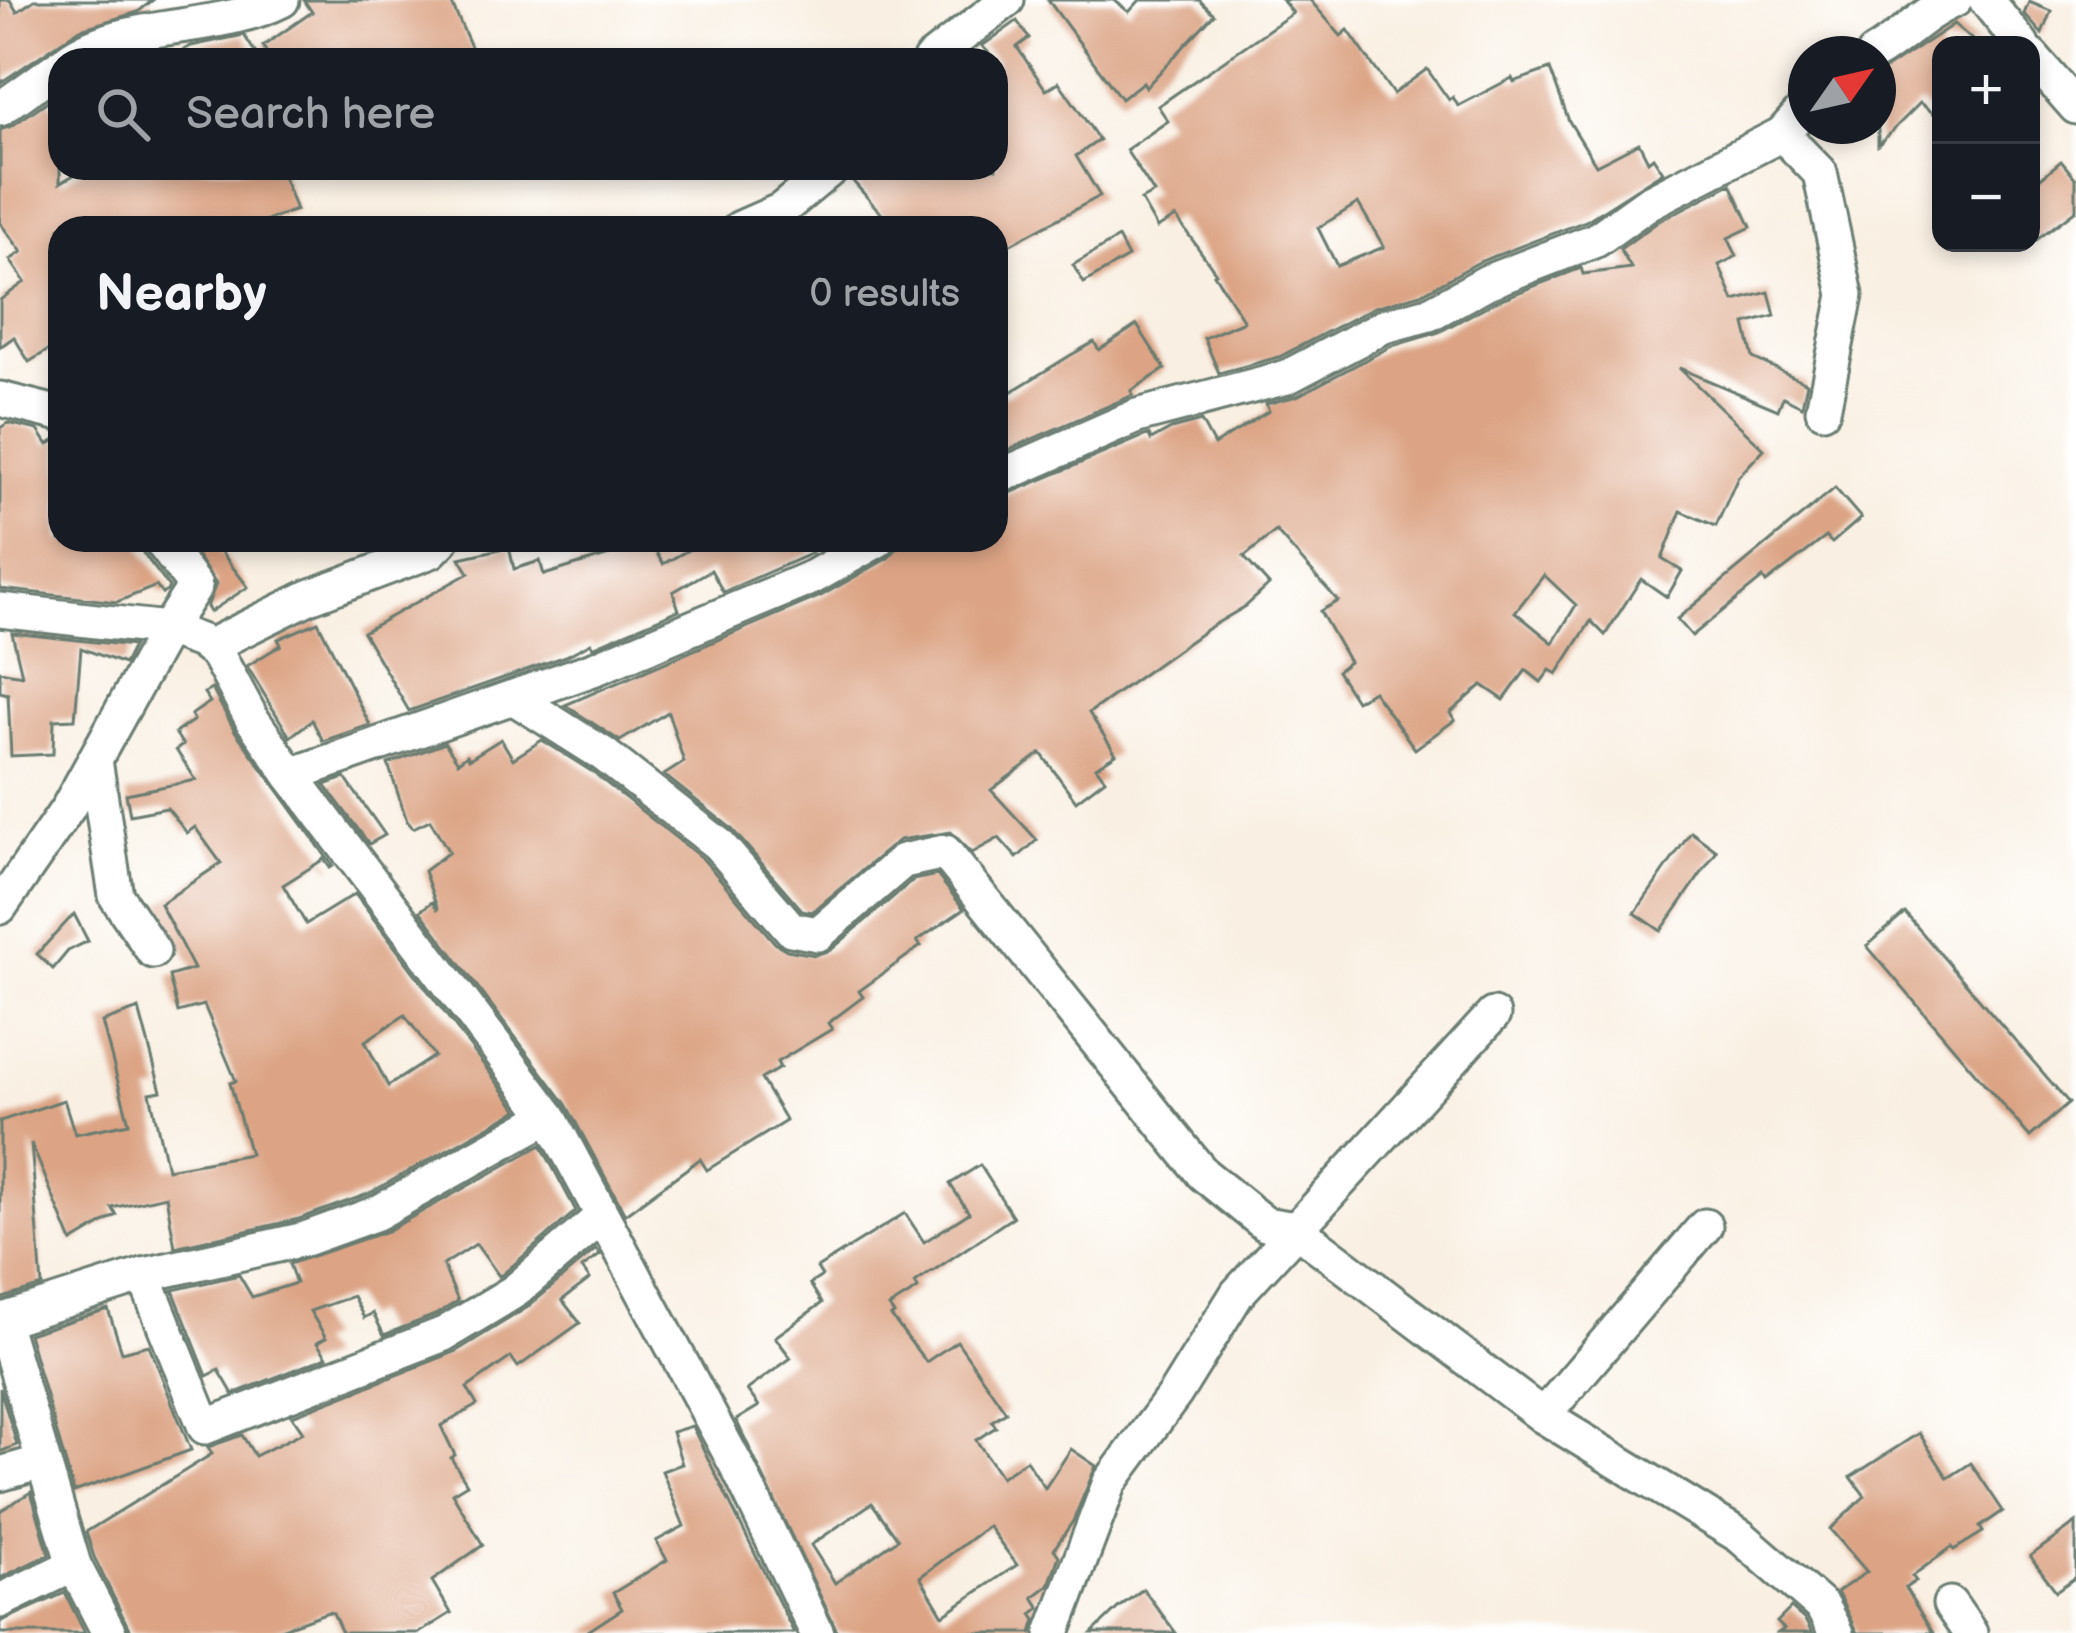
<!DOCTYPE html>
<meta charset="utf-8">
<style>
:root{--surface:#171b24;--page:#242831;--text:#f1f3f6;--muted:#9ea1a6;--line:#363941}
body{margin:0;font-family:"Balsamiq Sans",sans-serif;background:var(--page);color:var(--text)}
.controls{position:absolute;right:36px;top:36px;display:grid;overflow:hidden;border-radius:24px;box-shadow:0 6px 18px #0003}
.controls button{width:108px;height:108px;display:grid;place-items:center;padding:0;border:0;border-bottom:3px solid var(--line);background:var(--surface);color:var(--text);font:60px sans-serif}
.compass{position:absolute;left:1788px;top:36px;width:108px;height:108px;border-radius:50%;background:var(--surface);box-shadow:0 6px 18px #0003;rotate:56deg}
.list{margin:0;padding:0;list-style:none}
h2{display:flex;justify-content:space-between;align-items:center;height:156px;margin:0;padding:0 48px;font-size:51px}
h2 small{font-size:39px;font-weight:400;color:var(--muted)}
.icon{flex:none;width:66px;height:66px;fill:none;stroke:currentColor;stroke-width:2;stroke-linecap:round;stroke-linejoin:round}
.map{position:relative;flex:none;width:2076px;height:1633px;overflow:hidden}
.search{position:absolute;background:var(--surface);box-shadow:0 6px 18px #0003;left:48px;top:48px;width:960px;height:132px;display:flex;align-items:center;gap:30px;box-sizing:border-box;padding:0 42px;border-radius:36px;color:var(--muted);font-size:45px}
.panel{position:absolute;background:var(--surface);box-shadow:0 6px 18px #0003;left:48px;top:216px;width:960px;height:336px;border-radius:36px}
.map>svg:first-child{display:block}
.building{fill:#dca485;fill-rule:evenodd}
.lines{fill:none;stroke-linecap:round;stroke-linejoin:round}
.street-casing{stroke:#6b7c71;stroke-width:39}
.street{stroke:#fff;stroke-width:33}
</style>
<div class="map">
<svg width="2076" height="1633" viewBox="0 0 2076 1633">
<rect width="100%" height="100%" fill="#fff"/>
<filter id="ink" filterUnits="userSpaceOnUse"><feTurbulence type="fractalNoise" baseFrequency=".00833" numOctaves="2"/><feDisplacementMap in="SourceGraphic" scale="24" xChannelSelector="R" yChannelSelector="G"/><feConvolveMatrix kernelMatrix="1 2 1 2 8 2 1 2 1" color-interpolation-filters="sRGB"/></filter>
<filter id="wash" filterUnits="userSpaceOnUse"><feTurbulence type="fractalNoise" baseFrequency=".004" numOctaves="4" result="noise"/><feDisplacementMap in="SourceGraphic" scale="48" xChannelSelector="R" yChannelSelector="G"/><feGaussianBlur stdDeviation="2.7" result="paint"/><feColorMatrix in="noise" values="0 0 0 0 0 0 0 0 0 0 0 0 0 0 0 0 0 1.4 0 .05"/><feComposite in="paint" operator="in"/></filter>
<g filter="url(#wash)">
<rect width="100%" height="100%" fill="#f9f0e3"/>
<g id="blocks">
<g class="building">
<polygon points="0,0 10,0 17,12 34,0 153,0 138,12 80,29 0,83"/>
<polygon points="304,0 450,0 477,60 270,60 263,46 312,12"/>
<polygon points="1048,0 1114,0 1129,12 1140,0 1199,0 1214,14 1146,87 1143,82 1121,99"/>
<path d="M1282 0H1310L1341 36 1348 30 1393 94 1427 69 1449 100 1453 97 1458 106 1512 78 1514 82 1550 69 1569 121 1596 165 1639 143 1648 161 1653 157 1663 172 1586 221 1479 262 1421 294 1375 307 1279 357 1219 373 1204 338 1244 321 1214 274 1216 273 1176 217 1157 228 1141 200 1154 193 1126 150 1168 121 1158 106 1293 13ZM1358 203 1384 247 1337 266 1318 228Z"/>
<polygon points="2029,2 2051,11 2042,34 2024,14"/>
<polygon points="1017,21 1029,38 1017,47 1046,90 1059,82 1099,140 1076,156 1100,196 996,252 996,228 894,228 850,178 853,168 996,168 996,60 982,46"/>
<polygon points="1954,24 1978,45 1941,45 1941,119 1920,103 1878,145 1878,74"/>
<polygon points="244,35 260,60 166,60 191,46"/>
<polygon points="49,100 60,115 60,183 86,168 280,168 296,210 245,228 60,228 60,343 29,362 14,337 0,347 0,300 25,282 10,260 22,252 0,223 0,130 12,126"/>
<polygon points="2061,161 2076,179 2076,210 2031,244 2031,186"/>
<path d="M1731 184 1751 227 1728 238 1737 256 1719 265 1734 301 1769 292 1775 316 1745 324 1753 358 1807 383 1802 406 1783 397 1778 410 1679 368 1764 449 1738 477 1716 526 1681 511 1662 559 1682 571 1667 597 1641 579 1605 635 1591 621 1557 674 1550 670 1541 682 1526 670 1504 700 1482 685 1450 713 1455 720 1415 749 1373 691 1356 701 1337 671 1349 662 1320 611 1338 601 1276 531 1244 557 1269 585 1246 606 1207 629 1089 713 1116 754 1096 767 1105 779 1076 801 1041 753 991 790 1037 840 1017 858 999 838 972 853 951 832 899 840 812 912 802 910 731 828 664 775 684 762 668 712 620 741 565 705 821 596 888 558 905 540H996V499L1144 436 1149 435 1151 440 1171 429 1201 421 1214 445 1269 411 1266 404 1297 396 1392 346 1439 332 1496 301 1581 268 1583 274 1631 268 1620 249 1659 221ZM1544 575 1576 605 1553 643 1515 612Z"/>
<polygon points="1118,238 1128,257 1084,283 1073,265"/>
<polygon points="1137,325 1165,369 1131,391 1133,395 996,455 996,401 1071,355 1094,342 1099,350"/>
<polygon points="8,423 38,430 48,445 60,437 60,540 139,540 143,553 169,587 167,591 162,594 156,586 117,602 0,589 0,428"/>
<polygon points="1835,488 1861,518 1832,543 1826,537 1766,583 1763,578 1692,636 1677,619"/>
<polygon points="186,540 212,540 248,587 210,612 207,607 216,584"/>
<polygon points="620,540 649,540 663,564 706,540 806,540 812,553 723,592 711,570 673,592 679,610 593,647 591,643 566,656 409,711 363,632 469,573 460,558 509,547 514,569 540,561 544,575 609,555 605,547"/>
<polygon points="318,622 370,725 323,741 312,720 290,737 247,666 281,645 278,639"/>
<polygon points="12,633 133,646 124,664 81,648 75,719 54,720 53,754 11,756 8,694 0,692 0,671 22,675"/>
<path d="M212 689 235 731 333 866 330 868 324 859 283 885 306 924 355 894 518 1110 368 1194 299 1219 175 1247 166 1196 112 1208 117 1215 72 1242 31 1143 42 1286 0 1299V1121L64 1100 75 1134 129 1123 102 1022 139 1009 161 1091 150 1093 167 1169 250 1154 230 1083 236 1081 204 1005 178 1012 169 976 194 969 160 904 221 863 195 827 187 833 167 808 130 815 126 794 196 780 176 750 183 745 175 733 194 720 191 715 210 702 204 693ZM405 1015 434 1056 388 1086 365 1041Z"/>
<polygon points="501,739 513,759 542,740 591,771 703,859 775,943 787,950 815,955 831,950 913,880 937,875 964,909 917,941 921,946 859,991 863,997 828,1023 832,1029 777,1062 780,1068 761,1079 786,1121 707,1170 700,1159 625,1214 566,1104 420,911 432,902 438,910 424,871 449,852 430,820 413,828 407,821 388,764 445,743 458,762 467,755 469,759"/>
<polygon points="345,778 385,835 369,844 325,785"/>
<polygon points="1691,832 1717,851 1661,931 1635,913"/>
<polygon points="1905,913 2069,1103 2030,1137 1867,946"/>
<polygon points="74,914 88,941 68,951 53,969 37,954"/>
<polygon points="541,1145 576,1211 503,1274 499,1276 476,1244 443,1265 458,1301 435,1315 384,1335 373,1313 364,1318 353,1296 310,1311 326,1338 317,1343 327,1357 233,1394 219,1370 207,1376 173,1290 239,1275 252,1297 296,1283 289,1264 387,1231"/>
<path d="M980 1165 1013 1217 915 1283 918 1289 889 1307 894 1314 891 1316 926 1362 957 1341 1006 1412 992 1421 996 1427 976 1440 1001 1477 1026 1460 1045 1488 1071 1449 1096 1466 1073 1521 1054 1549 1059 1556 1049 1585 1033 1597 1040 1608 1032 1614 1036 1620 1032 1633H838L736 1420 759 1406 747 1390 791 1358 775 1337 822 1303 810 1284 822 1276 817 1268 905 1213 924 1242 969 1213 950 1184ZM872 1503 898 1539 835 1583 811 1545ZM988 1526 1017 1565 943 1615 920 1577Z"/>
<polygon points="596,1249 600,1255 582,1268 590,1279 562,1300 580,1323 518,1367 511,1357 467,1388 477,1405 441,1426 455,1455 451,1458 467,1484 452,1493 483,1545 432,1581 451,1613 419,1633 342,1633 333,1613 328,1612 269,1633 131,1633 94,1557 86,1532 212,1454 208,1447 242,1435 255,1456 303,1432 292,1416 455,1352 528,1307"/>
<polygon points="108,1309 122,1352 149,1345 191,1450 74,1492 28,1334"/>
<polygon points="0,1388 17,1445 0,1452"/>
<polygon points="692,1426 794,1633 585,1633 622,1609 613,1593 667,1560 656,1541 684,1526 662,1471 682,1464 672,1432"/>
<polygon points="1919,1433 1948,1478 1971,1463 2003,1511 1980,1527 1983,1532 1954,1550 1952,1547 1912,1576 1916,1581 1905,1588 1933,1633 1857,1633 1837,1592 1867,1572 1830,1529 1865,1496 1851,1477"/>
<polygon points="31,1492 49,1554 0,1578 0,1511"/>
<polygon points="2076,1523 2076,1577 2056,1591 2030,1556"/>
<polygon points="1143,1589 1176,1633 1092,1633 1118,1608"/>
<polygon points="65,1593 85,1633 0,1633 0,1622"/>
<polygon points="1791,1608 1805,1620 1812,1633 1778,1633 1784,1629 1777,1622"/>
</g>
</g>
</g>
<g filter="url(#ink)">
<use href="#blocks" fill-opacity="0" stroke="#6b7c71" stroke-width="3"/>
<g class="lines">
<defs>
<g id="street">
<polyline points="1986,0 2022,45"/>
<path d="M1874 54C1903 37 1924 12 1955 0"/>
<polyline points="2031,56 2076,107"/>
<path d="M68 60C122 20 217 33 282 0"/>
<polyline points="930,60 1007,0"/>
<polyline points="1806,107 1782,134 1820,173 1846,295 1823,410"/>
<polyline points="0,109 60,66"/>
<polyline points="740,228 781,210 832,168"/>
<polyline points="0,399 60,414"/>
<polyline points="996,478 1137,416 1287,377 1384,326 1429,314 1487,282 1596,240 1648,203 1782,134"/>
<polyline points="0,610 167,629 200,641 217,654 252,719 291,775 549,1116 740,1472 817,1633"/>
<polyline points="208,647 309,597 431,551 442,540"/>
<polyline points="516,699 603,754 718,844 791,929 818,934 903,861 945,852 1203,1174 1265,1224 1296,1229 1543,1416 1740,1536 1822,1607 1836,1633"/>
<polyline points="95,760 116,896 153,951"/>
<polyline points="291,775 596,668 813,577 878,540"/>
<polyline points="0,907 68,808 167,629 195,586 160,540"/>
<polyline points="144,1275 205,1427 444,1334 515,1291 600,1218"/>
<polyline points="0,1321 144,1275 305,1239 377,1213 549,1116"/>
<polyline points="2,1321 74,1565 109,1633"/>
<polyline points="1543,1416 1705,1226"/>
<polyline points="0,1474 42,1462"/>
<polyline points="0,1601 74,1565"/>
<polyline points="1950,1604 1970,1633"/>
<polyline points="1053,1633 1110,1482 1175,1394 1237,1294 1493,1015"/>
</g>
</defs>
<use href="#street" class="street-casing"/>
<use href="#street" class="street"/>
</g>
</g>
</svg>
<div class="controls">
<button>+</button>
<button>−</button>
</div>
<svg class="compass" viewBox="-18 -18 36 36"><path d="M0-13l5 13h-10z" fill="#e53935"/><path d="M0 13l5-13h-10z" fill="#9ea1a6"/></svg>
<div class="search"><svg class="icon" aria-label="search" viewBox="0 0 24 24"><circle cx="10" cy="10" r="6"/><path d="M15 15l6 6"/></svg>Search here</div>
<section class="panel">
<h2>Nearby<small>0 results</small></h2>
<ul class="list">
</ul>
</section>
</div>
